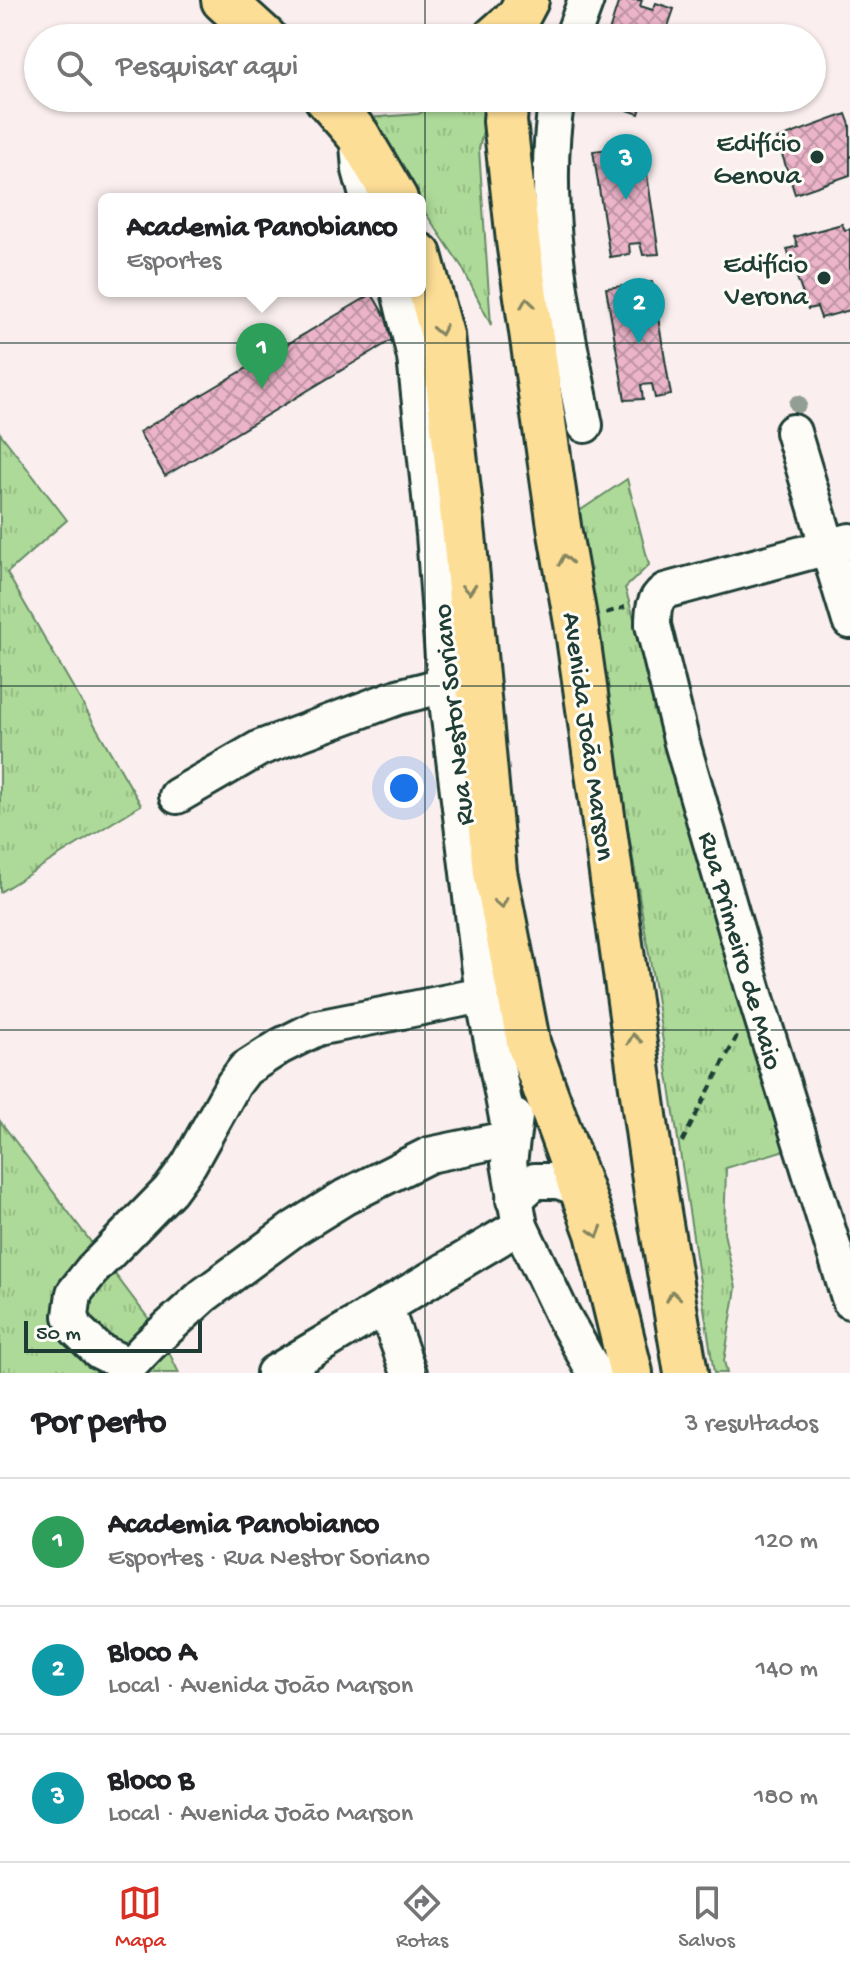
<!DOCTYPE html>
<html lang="pt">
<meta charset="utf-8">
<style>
:root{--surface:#fff;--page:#f2f2f2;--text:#202124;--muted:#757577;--line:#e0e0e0;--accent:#d93025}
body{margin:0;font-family:"Gochi Hand",sans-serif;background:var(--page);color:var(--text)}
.scale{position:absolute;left:24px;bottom:20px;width:178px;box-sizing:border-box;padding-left:8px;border:4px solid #1f3d34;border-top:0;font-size:22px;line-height:28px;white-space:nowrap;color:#1f3d34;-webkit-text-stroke:6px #fdfcf7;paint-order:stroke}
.you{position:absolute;left:404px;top:788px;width:28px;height:28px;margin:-20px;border:6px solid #fff;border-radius:50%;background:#1a73e8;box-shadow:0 0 0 12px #1a73e833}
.badge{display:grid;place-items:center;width:52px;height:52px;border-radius:50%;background:var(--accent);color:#fff;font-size:26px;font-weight:700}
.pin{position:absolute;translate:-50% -66px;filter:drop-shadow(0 2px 4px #0008)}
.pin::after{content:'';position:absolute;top:42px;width:28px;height:24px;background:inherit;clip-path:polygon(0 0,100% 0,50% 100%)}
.popup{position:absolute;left:98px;top:193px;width:328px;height:104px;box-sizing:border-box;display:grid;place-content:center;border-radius:12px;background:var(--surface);filter:drop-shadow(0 2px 6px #0005);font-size:26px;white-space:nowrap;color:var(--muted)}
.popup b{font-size:30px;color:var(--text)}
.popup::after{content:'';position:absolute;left:50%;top:100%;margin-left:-16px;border:16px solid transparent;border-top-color:var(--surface)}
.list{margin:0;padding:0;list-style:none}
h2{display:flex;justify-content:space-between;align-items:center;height:104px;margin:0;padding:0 32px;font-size:34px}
h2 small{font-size:26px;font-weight:400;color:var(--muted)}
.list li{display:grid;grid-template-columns:52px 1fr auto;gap:24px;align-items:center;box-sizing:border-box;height:128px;padding:0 32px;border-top:2px solid var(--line)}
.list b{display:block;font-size:30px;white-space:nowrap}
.list p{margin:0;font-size:26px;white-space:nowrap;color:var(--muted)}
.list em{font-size:26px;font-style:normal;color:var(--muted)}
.icon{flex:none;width:44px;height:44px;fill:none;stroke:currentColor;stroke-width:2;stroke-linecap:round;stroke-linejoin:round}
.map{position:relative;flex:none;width:850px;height:1373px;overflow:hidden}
.search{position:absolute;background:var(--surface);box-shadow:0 2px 6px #0004;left:24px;right:24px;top:24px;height:88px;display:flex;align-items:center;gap:20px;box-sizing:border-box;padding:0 28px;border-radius:44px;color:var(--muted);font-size:30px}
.sheet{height:488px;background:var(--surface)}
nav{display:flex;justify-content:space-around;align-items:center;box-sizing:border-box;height:112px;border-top:2px solid var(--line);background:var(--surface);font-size:22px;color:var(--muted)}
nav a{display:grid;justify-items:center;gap:4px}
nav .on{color:var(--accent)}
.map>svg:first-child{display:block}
.grass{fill:url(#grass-tufts);stroke:#668c66;stroke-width:2}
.building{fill:url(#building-cross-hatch);stroke:#1f3d34;stroke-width:2}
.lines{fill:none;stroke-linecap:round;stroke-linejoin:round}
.minor-casing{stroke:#1f3d34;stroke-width:40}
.major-casing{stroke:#1f3d34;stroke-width:48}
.path{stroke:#1f3d34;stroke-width:4;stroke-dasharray:8 6;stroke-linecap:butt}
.minor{stroke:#fdfcf7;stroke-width:34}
.major{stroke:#fdde96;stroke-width:42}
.tree{fill:#929e93}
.oneway{stroke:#838560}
.grid{fill:none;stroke:#1f3d34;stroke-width:2;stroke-opacity:0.55}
.poi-dot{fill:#1f3d34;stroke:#fdfcf7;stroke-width:3}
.labels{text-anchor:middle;stroke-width:6;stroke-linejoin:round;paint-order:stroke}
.poi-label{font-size:28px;fill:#1f3d34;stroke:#fdfcf7;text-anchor:end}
.street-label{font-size:28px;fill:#1f3d34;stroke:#fdfcf7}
</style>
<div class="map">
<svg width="850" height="1373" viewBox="0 0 850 1373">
<defs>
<pattern id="grass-tufts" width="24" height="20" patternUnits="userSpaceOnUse" patternTransform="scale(2)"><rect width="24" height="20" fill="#aeda99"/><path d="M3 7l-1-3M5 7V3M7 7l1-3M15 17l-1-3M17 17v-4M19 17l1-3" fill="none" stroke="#95bc84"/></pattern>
<pattern id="building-cross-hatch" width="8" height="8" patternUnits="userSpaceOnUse" patternTransform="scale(2)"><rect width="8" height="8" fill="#ecb4c9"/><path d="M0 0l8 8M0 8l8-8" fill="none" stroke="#bf94a4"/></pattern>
</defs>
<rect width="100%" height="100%" fill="#faeeee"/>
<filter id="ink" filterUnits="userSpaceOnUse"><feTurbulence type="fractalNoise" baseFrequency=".0125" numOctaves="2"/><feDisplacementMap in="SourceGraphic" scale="16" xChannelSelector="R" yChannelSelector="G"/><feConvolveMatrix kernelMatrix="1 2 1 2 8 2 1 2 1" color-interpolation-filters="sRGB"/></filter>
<g filter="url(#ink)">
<g class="grass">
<polygon points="445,98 490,98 479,149 491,325 462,267 420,205 420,199 416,199 353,119 418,114"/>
<polygon points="0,433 67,520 7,573 141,805 0,892"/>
<polygon points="627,479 649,565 625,588 791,1148 726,1168 724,1233 736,1288 724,1361 727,1373 714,1373 655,990 575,514"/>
<polygon points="0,1121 160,1334 179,1373 0,1373"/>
</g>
<g class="building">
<polygon points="619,0 642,0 640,6 653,10 656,3 674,9 664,38 607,38"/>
<polygon points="623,98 644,98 639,114 622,108"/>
<polygon points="846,114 850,125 850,175 795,194 777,139"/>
<polygon points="642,141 659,254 643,255 640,243 629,244 630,254 610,257 593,151 609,149 611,157 626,154 626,144"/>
<polygon points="842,224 845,230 850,229 850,310 821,318 817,307 808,309 787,249 798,246 794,237"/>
<polygon points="652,282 671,395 655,398 652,384 641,385 643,399 625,400 606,288 622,286 624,298 637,296 635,284"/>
<polygon points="372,294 397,337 165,476 139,432"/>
</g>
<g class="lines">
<defs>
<g id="minor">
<polyline points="572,38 586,0"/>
<path d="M557 98C539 206 564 319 585 425"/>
<polyline points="358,144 360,170 368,199"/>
<polyline points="399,291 415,357 434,534 445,685 483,995 511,1138 429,1155 345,1197 295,1228 204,1295 149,1345 129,1366 99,1351 76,1329 71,1316 74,1293 92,1270 170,1190 189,1164 233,1085 245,1069 281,1046 317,1028 483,995"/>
<polyline points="793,432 850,621"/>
<path d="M850 541 665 591C653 600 653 611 653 625L682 743 756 998 850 1301"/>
<polyline points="177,796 260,748 398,697 445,685"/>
<polyline points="515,1117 509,1163 520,1226 562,1314 595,1373"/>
<polyline points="514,1200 535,1181 558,1181 581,1189"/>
<polyline points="385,1307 409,1373"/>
<polyline points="274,1373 520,1226"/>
</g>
<g id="major">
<polyline points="223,0 265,38"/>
<polyline points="494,38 518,17 527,0"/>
<polyline points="326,98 358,135 396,199"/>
<polyline points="507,98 505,121 518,241 560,533 576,623 656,1194 686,1373"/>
<polyline points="420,255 442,335 465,545 495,872 529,1046 597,1233 631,1373"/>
</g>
</defs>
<use href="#minor" class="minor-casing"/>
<use href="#major" class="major-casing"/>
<g class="path">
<polyline points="606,613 625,607"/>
<polyline points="682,1142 737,1036"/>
</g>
<use href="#minor" class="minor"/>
<use href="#major" class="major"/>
</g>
<circle class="tree" cx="798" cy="404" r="9"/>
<defs><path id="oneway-chevron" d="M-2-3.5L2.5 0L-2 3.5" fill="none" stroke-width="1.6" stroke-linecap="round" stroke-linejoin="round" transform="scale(2)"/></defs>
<g class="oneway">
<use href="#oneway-chevron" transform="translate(527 303) rotate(-98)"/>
<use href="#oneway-chevron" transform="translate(440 330) rotate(78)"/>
<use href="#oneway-chevron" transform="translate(565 560) rotate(-100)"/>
<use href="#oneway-chevron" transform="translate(469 589) rotate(85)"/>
<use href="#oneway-chevron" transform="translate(501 903) rotate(79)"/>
<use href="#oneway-chevron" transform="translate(634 1039) rotate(-98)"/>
<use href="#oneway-chevron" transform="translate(596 1232) rotate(73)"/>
<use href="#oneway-chevron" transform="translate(673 1296) rotate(-100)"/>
</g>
</g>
<path class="grid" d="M425 0V38M425 98V1373M0 343H850M0 686H850M0 1030H850"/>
<g class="poi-dot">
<circle cx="817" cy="157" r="8"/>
<circle cx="824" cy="278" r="8"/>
</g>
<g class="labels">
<g class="poi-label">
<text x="801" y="151">Edifício<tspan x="801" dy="32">Genova</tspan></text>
<text x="808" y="272">Edifício<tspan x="808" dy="32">Verona</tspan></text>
</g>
<g class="street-label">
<text transform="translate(451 715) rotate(-96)" y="10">Rua Nestor Soriano</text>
<text transform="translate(591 736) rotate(82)" y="10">Avenida João Marson</text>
<text transform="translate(743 950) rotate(74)" y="10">Rua Primeiro de Maio</text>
</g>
</g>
</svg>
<div class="scale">50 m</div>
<div class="you"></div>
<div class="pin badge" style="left:262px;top:389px;background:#2e9e5b">1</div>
<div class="popup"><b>Academia Panobianco</b>Esportes</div>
<div class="pin badge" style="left:639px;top:344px;background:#0f9aa8">2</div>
<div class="pin badge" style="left:626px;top:200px;background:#0f9aa8">3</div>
<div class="search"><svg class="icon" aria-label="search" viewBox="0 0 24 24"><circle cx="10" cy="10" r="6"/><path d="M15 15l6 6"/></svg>Pesquisar aqui</div>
</div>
<section class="sheet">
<h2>Por perto<small>3 resultados</small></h2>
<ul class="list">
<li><span class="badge" style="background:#2e9e5b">1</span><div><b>Academia Panobianco</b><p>Esportes · Rua Nestor Soriano</p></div><em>120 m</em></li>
<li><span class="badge" style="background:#0f9aa8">2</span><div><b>Bloco A</b><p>Local · Avenida João Marson</p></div><em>140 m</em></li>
<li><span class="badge" style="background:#0f9aa8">3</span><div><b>Bloco B</b><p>Local · Avenida João Marson</p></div><em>180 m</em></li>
</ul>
</section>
<nav>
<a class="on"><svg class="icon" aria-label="map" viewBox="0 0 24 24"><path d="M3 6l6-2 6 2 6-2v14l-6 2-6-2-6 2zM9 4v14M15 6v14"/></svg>Mapa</a>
<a><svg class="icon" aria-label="directions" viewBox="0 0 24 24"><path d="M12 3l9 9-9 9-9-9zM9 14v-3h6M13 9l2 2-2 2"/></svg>Rotas</a>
<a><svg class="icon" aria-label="saved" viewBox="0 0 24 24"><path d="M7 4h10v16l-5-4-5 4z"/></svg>Salvos</a>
</nav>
